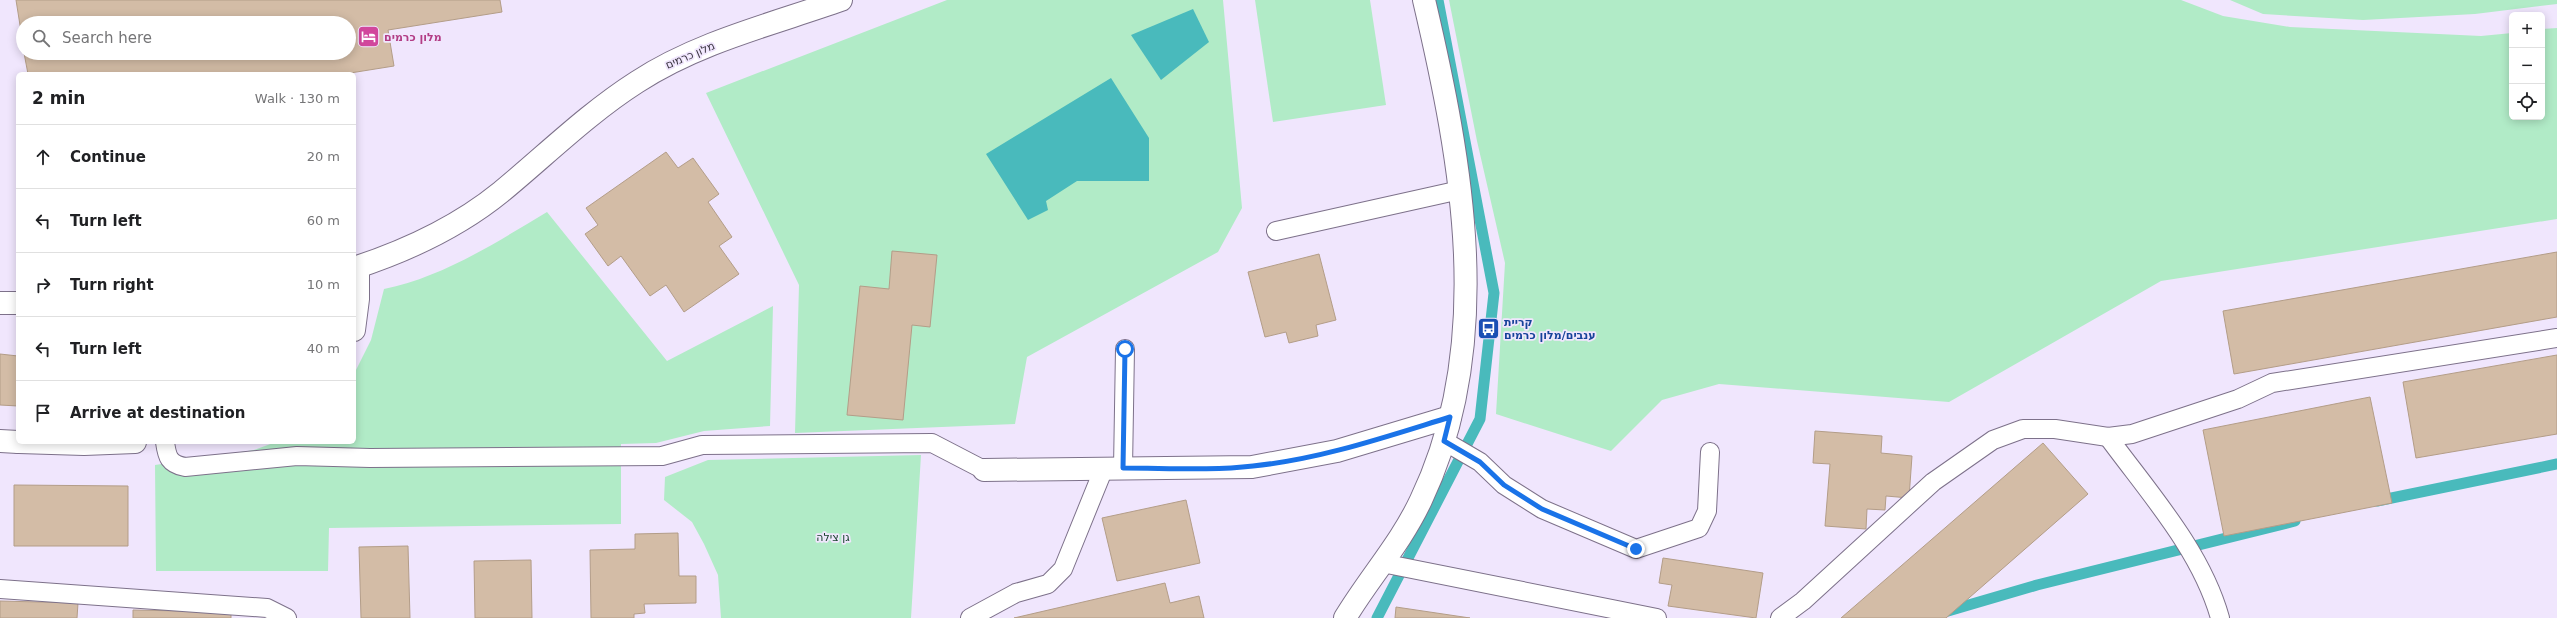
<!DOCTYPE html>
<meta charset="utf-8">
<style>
:root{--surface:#fff;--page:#f2f2f2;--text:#202124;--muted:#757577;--line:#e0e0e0}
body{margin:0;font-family:"DejaVu Sans","Noto Sans Hebrew",sans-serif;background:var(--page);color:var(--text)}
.controls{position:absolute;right:12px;top:12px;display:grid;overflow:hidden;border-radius:6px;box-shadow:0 2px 10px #0003}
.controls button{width:36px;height:36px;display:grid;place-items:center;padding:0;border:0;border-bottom:1px solid var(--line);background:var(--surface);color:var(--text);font:20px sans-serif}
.stop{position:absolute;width:12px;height:12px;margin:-9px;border:3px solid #1a73e8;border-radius:50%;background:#fff}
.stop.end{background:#1a73e8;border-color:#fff;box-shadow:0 1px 4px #0008}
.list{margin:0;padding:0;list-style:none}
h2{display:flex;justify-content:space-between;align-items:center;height:52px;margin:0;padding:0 16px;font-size:17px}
h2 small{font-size:13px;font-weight:400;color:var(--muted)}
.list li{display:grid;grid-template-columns:26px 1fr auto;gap:12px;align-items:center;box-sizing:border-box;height:64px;padding:0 16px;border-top:1px solid var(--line)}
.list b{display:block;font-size:15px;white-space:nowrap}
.list em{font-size:13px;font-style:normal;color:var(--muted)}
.icon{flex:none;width:22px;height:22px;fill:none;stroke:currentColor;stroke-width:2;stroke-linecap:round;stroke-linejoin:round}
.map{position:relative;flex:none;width:2557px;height:618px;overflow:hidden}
.search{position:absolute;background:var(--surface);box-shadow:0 2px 10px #0003;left:16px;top:16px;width:340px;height:44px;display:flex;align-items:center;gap:10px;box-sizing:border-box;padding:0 14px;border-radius:22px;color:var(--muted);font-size:15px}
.panel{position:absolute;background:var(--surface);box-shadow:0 2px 10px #0003;left:16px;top:72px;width:340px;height:372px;border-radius:6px}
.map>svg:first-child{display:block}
.green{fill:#b1ebc7}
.water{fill:#49babc}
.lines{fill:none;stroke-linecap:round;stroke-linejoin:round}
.stream{stroke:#49babc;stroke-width:11}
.building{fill:#d3bca6;stroke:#b39d88}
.service-casing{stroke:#7d718a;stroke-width:20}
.minor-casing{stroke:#7d718a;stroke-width:24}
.secondary-casing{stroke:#7d718a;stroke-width:24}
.service{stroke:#fff;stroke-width:18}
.minor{stroke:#fff;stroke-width:22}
.secondary{stroke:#fff;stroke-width:22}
.route{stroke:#1a73e8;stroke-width:5}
.labels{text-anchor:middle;stroke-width:3.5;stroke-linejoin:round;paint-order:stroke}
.hotel-label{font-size:11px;font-weight:bold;fill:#b23c85;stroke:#f0e6fd;text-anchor:start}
.street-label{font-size:11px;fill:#38333e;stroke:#f0e6fd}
.transit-label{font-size:11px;font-weight:bold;fill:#164399;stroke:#f0e6fd;text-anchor:start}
.park-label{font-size:11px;fill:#113c26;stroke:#f0e6fd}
</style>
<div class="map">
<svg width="2557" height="618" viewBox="0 0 2557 618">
<rect width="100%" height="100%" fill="#f0e6fd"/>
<g class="green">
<polygon points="947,0 1223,0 1242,208 1218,252 1027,357 1015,424 795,433 799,285 706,93"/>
<polygon points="1255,0 1370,0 1386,105 1273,122"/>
<polygon points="1449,0 2181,0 2223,16 2290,27 2481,36 2512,33 2512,117 2542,117 2542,29 2557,28 2557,219 2161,281 1949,402 1719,384 1662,400 1611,451 1496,414 1505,263 1477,141"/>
<polygon points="2230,0 2557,0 2557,4 2475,14 2363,20 2263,14"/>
<path d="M547 212 667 361 773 306 770 426 704 431 656 443 621 444V524L329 528 328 571H156L155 465 254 450 276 442H354V374L371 340 384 289C443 277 495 243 547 212Z"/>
<polygon points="921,455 911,618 721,618 718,575 704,544 692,522 664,500 665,477 708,460"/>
</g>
<g class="water">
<polygon points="1193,9 1209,42 1161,80 1131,35"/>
<polygon points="1111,78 1149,138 1149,181 1077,181 1046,201 1048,210 1028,220 986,154"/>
</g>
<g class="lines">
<g class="stream">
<polyline points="2377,501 2557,464"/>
<polyline points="1377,618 1480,419 1494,293 1438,0"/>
<polyline points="1924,618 2037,585 2295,521"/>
</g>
</g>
<g class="building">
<polygon points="16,0 500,0 502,12 388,30 394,66 344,74 28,74 24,53 349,53 349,23 23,23 23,44"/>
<polygon points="666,152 678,168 693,158 719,194 708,202 732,237 719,246 739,274 684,312 666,285 650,296 621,256 608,266 585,234 598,225 586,208"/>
<polygon points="892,251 937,255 930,327 912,325 903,420 847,415 860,286 889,289"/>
<polygon points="2557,252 2557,317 2234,374 2223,311"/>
<polygon points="1319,254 1336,320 1316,325 1318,336 1289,343 1286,332 1265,337 1248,272"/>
<polygon points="0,354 18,356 18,406 0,405"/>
<polygon points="2557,355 2557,434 2416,458 2403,382"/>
<polygon points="2370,397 2392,503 2224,536 2203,430"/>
<polygon points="1815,431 1882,436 1881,453 1912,456 1909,498 1886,496 1885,510 1867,509 1866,529 1825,526 1830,464 1813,463"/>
<polygon points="2043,443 2088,494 1946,618 1841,618"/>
<polygon points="14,485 128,486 128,546 14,546"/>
<polygon points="1186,500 1200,563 1117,581 1102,518"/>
<polygon points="678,533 679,576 696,576 696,603 644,604 645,613 634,614 634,618 591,618 590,550 635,549 635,534"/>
<polygon points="408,546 410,618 361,618 359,547"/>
<polygon points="1663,558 1763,573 1756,618 1668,606 1672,585 1659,583"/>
<polygon points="531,560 532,618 475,618 474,561"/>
<polygon points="1165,583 1170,603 1199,596 1204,618 1014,618"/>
<polygon points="0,601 78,603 77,618 0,618"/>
<polygon points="1396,607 1470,618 1395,618"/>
<polygon points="133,610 231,612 231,618 133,618"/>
</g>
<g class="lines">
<defs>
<g id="service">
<polyline points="1276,231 1460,190"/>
<path d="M2108 437C2149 493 2201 550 2220 618"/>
<polyline points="1444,441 1480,462 1504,485 1542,509 1636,549 1699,528 1707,511 1710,452"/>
<path d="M165 442C167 457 169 464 185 467L297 456 370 458 662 456 702 445 932 443 984 470"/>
<polyline points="1123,468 1125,349"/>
<polyline points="1382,563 1657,618"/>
<polyline points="0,589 267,608 287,618"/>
<polyline points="970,618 1016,593 1048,584 1063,569 1104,468"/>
<polyline points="1780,618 1803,601 1933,482 1993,440 2023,429 2055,429 2108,437 2132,434 2238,399 2272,383 2557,338"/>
</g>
<g id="minor">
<path d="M354 268C406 251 458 227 501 192 546 155 587 114 637 82 698 42 773 24 841 0"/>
<polyline points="0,303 18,303"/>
<polyline points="354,330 358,299 358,267"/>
<polyline points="0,441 18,442"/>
<polyline points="19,442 84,444 135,442"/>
<polyline points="984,470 1252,467 1337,451 1450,417"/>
</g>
<path id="secondary" d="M1345 618C1369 578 1401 543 1421 500 1496 343 1462 162 1424 0"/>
</defs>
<use href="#service" class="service-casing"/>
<use href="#minor" class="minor-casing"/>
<use href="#secondary" class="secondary-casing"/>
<use href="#service" class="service"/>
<use href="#minor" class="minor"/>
<use href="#secondary" class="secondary"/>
</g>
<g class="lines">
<path class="route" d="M1125 349 1123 468C1166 468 1211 471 1253 466 1321 459 1385 437 1450 417L1444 441 1480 462 1504 485 1542 509 1636 549"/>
</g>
<defs>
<symbol id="hotel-square" viewBox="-11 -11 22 22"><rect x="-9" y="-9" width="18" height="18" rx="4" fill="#d1479c" stroke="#f0e6fd"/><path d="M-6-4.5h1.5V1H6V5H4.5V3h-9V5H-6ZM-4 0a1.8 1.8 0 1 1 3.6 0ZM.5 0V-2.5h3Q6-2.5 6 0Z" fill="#fff"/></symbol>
<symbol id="bus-square" viewBox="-11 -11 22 22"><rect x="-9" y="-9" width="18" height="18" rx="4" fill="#1a4fb4" stroke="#f0e6fd"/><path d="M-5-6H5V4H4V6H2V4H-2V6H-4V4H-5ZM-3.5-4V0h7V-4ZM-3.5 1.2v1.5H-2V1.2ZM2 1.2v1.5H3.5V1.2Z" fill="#fff"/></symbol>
</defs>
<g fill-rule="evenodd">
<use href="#hotel-square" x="356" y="24" width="25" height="25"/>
<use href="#bus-square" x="1476" y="316" width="25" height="25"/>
</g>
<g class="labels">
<g class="hotel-label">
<text x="384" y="41">מלון כרמים</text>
</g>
<g class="street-label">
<text transform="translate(690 55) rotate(-23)" y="4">מלון כרמים</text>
</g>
<g class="transit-label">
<text x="1504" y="326">קריית<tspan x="1504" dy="13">ענבים/מלון כרמים</tspan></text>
</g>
<g class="park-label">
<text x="833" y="541">גן צילה</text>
</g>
</g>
</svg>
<div class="controls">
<button>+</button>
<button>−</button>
<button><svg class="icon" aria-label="locate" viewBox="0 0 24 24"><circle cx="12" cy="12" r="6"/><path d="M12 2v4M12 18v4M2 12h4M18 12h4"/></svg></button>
</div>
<div class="stop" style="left:1125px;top:349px"></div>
<div class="stop end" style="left:1636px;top:549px"></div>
<div class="search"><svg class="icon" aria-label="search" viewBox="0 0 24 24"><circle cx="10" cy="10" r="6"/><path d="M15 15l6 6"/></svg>Search here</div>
<section class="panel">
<h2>2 min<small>Walk · 130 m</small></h2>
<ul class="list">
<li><svg class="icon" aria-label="ahead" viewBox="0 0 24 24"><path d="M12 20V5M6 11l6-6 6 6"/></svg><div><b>Continue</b></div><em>20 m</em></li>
<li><svg class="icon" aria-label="left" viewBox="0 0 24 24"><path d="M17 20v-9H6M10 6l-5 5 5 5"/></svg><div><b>Turn left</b></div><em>60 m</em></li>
<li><svg class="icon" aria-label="right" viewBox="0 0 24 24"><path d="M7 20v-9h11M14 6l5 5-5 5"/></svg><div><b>Turn right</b></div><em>10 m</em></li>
<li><svg class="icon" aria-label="left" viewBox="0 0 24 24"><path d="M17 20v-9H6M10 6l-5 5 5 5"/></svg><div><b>Turn left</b></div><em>40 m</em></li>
<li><svg class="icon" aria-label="arrive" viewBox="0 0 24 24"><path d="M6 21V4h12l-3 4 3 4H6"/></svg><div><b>Arrive at destination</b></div></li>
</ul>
</section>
</div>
